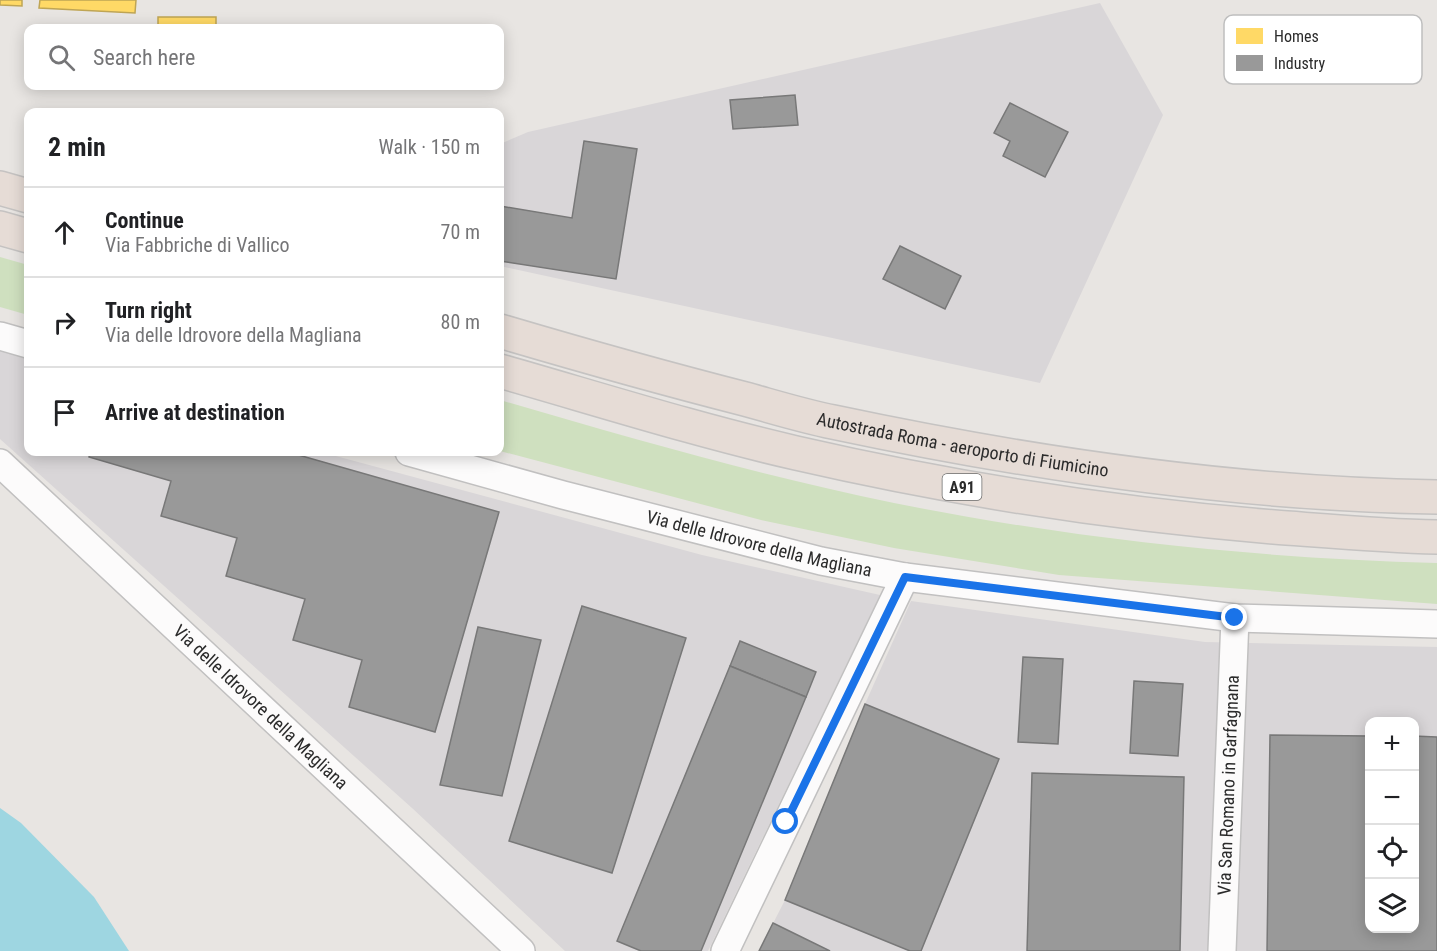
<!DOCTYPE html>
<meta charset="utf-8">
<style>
:root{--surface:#fff;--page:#f2f2f2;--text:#202124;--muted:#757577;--line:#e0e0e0}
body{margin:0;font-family:"Roboto Condensed",sans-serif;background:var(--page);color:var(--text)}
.controls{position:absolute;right:18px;bottom:18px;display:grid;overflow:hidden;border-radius:12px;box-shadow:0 3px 15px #0003}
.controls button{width:54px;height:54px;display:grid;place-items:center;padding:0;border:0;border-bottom:2px solid var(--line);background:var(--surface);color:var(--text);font:30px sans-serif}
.stop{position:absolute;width:18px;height:18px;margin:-14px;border:4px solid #1a73e8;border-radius:50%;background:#fff}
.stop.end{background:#1a73e8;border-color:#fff;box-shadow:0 2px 6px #0008}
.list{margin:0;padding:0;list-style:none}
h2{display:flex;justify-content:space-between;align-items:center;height:78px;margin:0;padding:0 24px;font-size:26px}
h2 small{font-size:20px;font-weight:400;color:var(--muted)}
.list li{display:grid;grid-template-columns:39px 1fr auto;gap:18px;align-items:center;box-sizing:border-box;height:90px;padding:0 24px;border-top:2px solid var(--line)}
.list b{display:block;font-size:22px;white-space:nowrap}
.list p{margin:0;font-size:20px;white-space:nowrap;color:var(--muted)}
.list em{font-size:20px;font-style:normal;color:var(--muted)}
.icon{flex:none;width:33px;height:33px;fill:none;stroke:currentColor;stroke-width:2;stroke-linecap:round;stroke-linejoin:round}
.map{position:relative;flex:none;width:1437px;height:951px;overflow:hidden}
.search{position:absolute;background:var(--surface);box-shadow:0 3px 15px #0003;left:24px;top:24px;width:480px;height:66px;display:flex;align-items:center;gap:15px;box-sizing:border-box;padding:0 21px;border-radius:12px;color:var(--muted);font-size:22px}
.panel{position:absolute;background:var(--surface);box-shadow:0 3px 15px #0003;left:24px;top:108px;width:480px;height:348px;border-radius:12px}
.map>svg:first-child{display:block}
.industrial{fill:#d9d6d8;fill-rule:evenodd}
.green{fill:#cfe0bf}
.water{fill:#9ed6e1}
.homes{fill:#ffd966;stroke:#bfa554;stroke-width:1.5}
.industry{fill:#999;stroke:#787878;stroke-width:1.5}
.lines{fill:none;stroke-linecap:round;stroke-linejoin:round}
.street-casing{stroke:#c1c0c0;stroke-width:30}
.highway-casing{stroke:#c5c3c2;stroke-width:36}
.street{stroke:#fcfbfb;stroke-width:27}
.highway{stroke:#e6dcd6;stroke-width:33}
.route{stroke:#1a73e8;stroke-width:8}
.labels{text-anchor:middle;stroke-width:6;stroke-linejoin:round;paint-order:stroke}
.shield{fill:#fff;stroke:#6b6b6b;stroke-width:1.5}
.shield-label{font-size:16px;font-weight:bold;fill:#2b2b2b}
.street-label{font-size:18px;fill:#2b2b2b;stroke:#fff}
.key{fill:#fff;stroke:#bfbfbf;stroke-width:1.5}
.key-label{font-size:16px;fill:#2b2b2b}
</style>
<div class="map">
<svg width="1437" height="951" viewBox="0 0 1437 951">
<rect width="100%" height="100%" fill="#e8e5e2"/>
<g class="industrial">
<polygon points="1100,3 1163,115 1040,383 500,266 500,144 528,132"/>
<polygon points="0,350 28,357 28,452 321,452 702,555 880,595 708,951 565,951 412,808 0,439"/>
<path d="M911 601 1205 642 1437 647V951H759L785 900 865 704ZM1370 722H1414V928H1370Z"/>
</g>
<g class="green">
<polygon points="0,257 28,265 28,315 0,307"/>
<path d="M500 400C630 438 761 476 894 503 1073 539 1255 558 1437 563V604L1059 575 894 548 761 520 500 451Z"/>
</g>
<polygon class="water" points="0,808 21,823 94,897 129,951 0,951"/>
<g class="homes">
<polygon points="0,0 22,0 22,6 0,5"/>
<polygon points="40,0 136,0 135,13 39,8"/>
<rect x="158" y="17" width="58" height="11"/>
<rect x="158" y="86" width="80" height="2"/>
</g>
<g class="industry">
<polygon points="795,95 798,125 733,129 730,100"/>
<polygon points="1010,103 1068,132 1045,177 1003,156 1010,141 994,133"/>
<polygon points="584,141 637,149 616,279 500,261 500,206 572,218"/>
<polygon points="900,246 961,276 945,309 883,279"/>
<polygon points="90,452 288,452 499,512 435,732 349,707 362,660 293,640 305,599 226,576 237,538 161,516 171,481 89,457"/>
<polygon points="582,606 686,638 612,873 509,841"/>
<polygon points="478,627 541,640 502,796 440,785"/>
<polygon points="740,641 816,672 806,697 730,666"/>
<polygon points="1023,657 1063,659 1058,744 1018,742"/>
<polygon points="730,666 806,697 701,951 641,951 617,941"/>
<polygon points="1134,681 1183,684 1178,756 1130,753"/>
<polygon points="865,704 999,759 921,951 910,951 785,900"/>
<polygon points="1270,735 1370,736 1370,928 1414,928 1414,736 1437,737 1437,951 1267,951"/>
<polygon points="1032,773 1184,777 1180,951 1027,951"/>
<polygon points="773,923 830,951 759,951"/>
</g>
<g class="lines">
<defs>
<g id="street">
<polyline points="0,336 28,344"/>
<path id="s1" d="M409 452 563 495 821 561 905 577 1235 618 1437 624"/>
<path id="s2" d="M0 463 521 951"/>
<polyline points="725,951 905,577"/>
<path id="s3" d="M1222 951 1235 618"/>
</g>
<g id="highway">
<polyline points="0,188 28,196"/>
<polyline points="0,228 28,236"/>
<path id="s4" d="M500 331C581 355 663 378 745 399 774 407 803 416 833 422 1031 464 1234 494 1437 497"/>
<path d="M500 371C598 399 696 430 796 453 953 489 1113 514 1274 527 1328 531 1383 536 1437 537"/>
</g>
</defs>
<use href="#street" class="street-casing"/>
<use href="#highway" class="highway-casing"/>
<use href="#street" class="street"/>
<use href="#highway" class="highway"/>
</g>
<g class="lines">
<polyline class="route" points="786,822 905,577 1235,618"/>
</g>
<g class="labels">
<rect class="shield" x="942.5" y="474" width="39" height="26" rx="4.5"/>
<g class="shield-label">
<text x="962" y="493">A91</text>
</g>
<g class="street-label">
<text dy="6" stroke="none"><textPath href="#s4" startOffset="477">Autostrada Roma - aeroporto di Fiumicino</textPath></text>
<text dy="6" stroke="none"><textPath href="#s1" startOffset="362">Via delle Idrovore della Magliana</textPath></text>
<text dy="6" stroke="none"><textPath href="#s2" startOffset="357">Via delle Idrovore della Magliana</textPath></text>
<text dy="6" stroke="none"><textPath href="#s3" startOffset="166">Via San Romano in Garfagnana</textPath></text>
</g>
</g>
<rect x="1224" y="15" width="198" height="69" rx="9" class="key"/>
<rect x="1236" y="28" width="27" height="16" fill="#ffd966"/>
<rect x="1236" y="55" width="27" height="16" fill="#999"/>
<g class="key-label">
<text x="1274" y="42">Homes</text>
<text x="1274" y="69">Industry</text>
</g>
</svg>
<div class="controls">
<button>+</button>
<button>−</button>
<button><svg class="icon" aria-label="locate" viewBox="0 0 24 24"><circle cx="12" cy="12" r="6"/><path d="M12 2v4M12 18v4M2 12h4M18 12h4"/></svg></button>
<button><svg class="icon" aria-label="layers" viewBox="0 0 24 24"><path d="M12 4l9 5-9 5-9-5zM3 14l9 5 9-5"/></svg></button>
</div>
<div class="stop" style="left:786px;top:822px"></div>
<div class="stop end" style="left:1235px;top:618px"></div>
<div class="search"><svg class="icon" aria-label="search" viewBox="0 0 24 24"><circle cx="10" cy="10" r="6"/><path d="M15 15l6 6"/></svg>Search here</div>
<section class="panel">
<h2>2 min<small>Walk · 150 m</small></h2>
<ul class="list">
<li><svg class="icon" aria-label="ahead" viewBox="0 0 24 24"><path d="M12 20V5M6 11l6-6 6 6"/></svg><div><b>Continue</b><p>Via Fabbriche di Vallico</p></div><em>70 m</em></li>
<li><svg class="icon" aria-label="right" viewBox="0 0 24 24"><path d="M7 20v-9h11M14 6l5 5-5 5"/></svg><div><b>Turn right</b><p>Via delle Idrovore della Magliana</p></div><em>80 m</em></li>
<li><svg class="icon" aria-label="arrive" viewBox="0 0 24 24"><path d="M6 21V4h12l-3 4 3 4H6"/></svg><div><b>Arrive at destination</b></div></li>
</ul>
</section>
</div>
